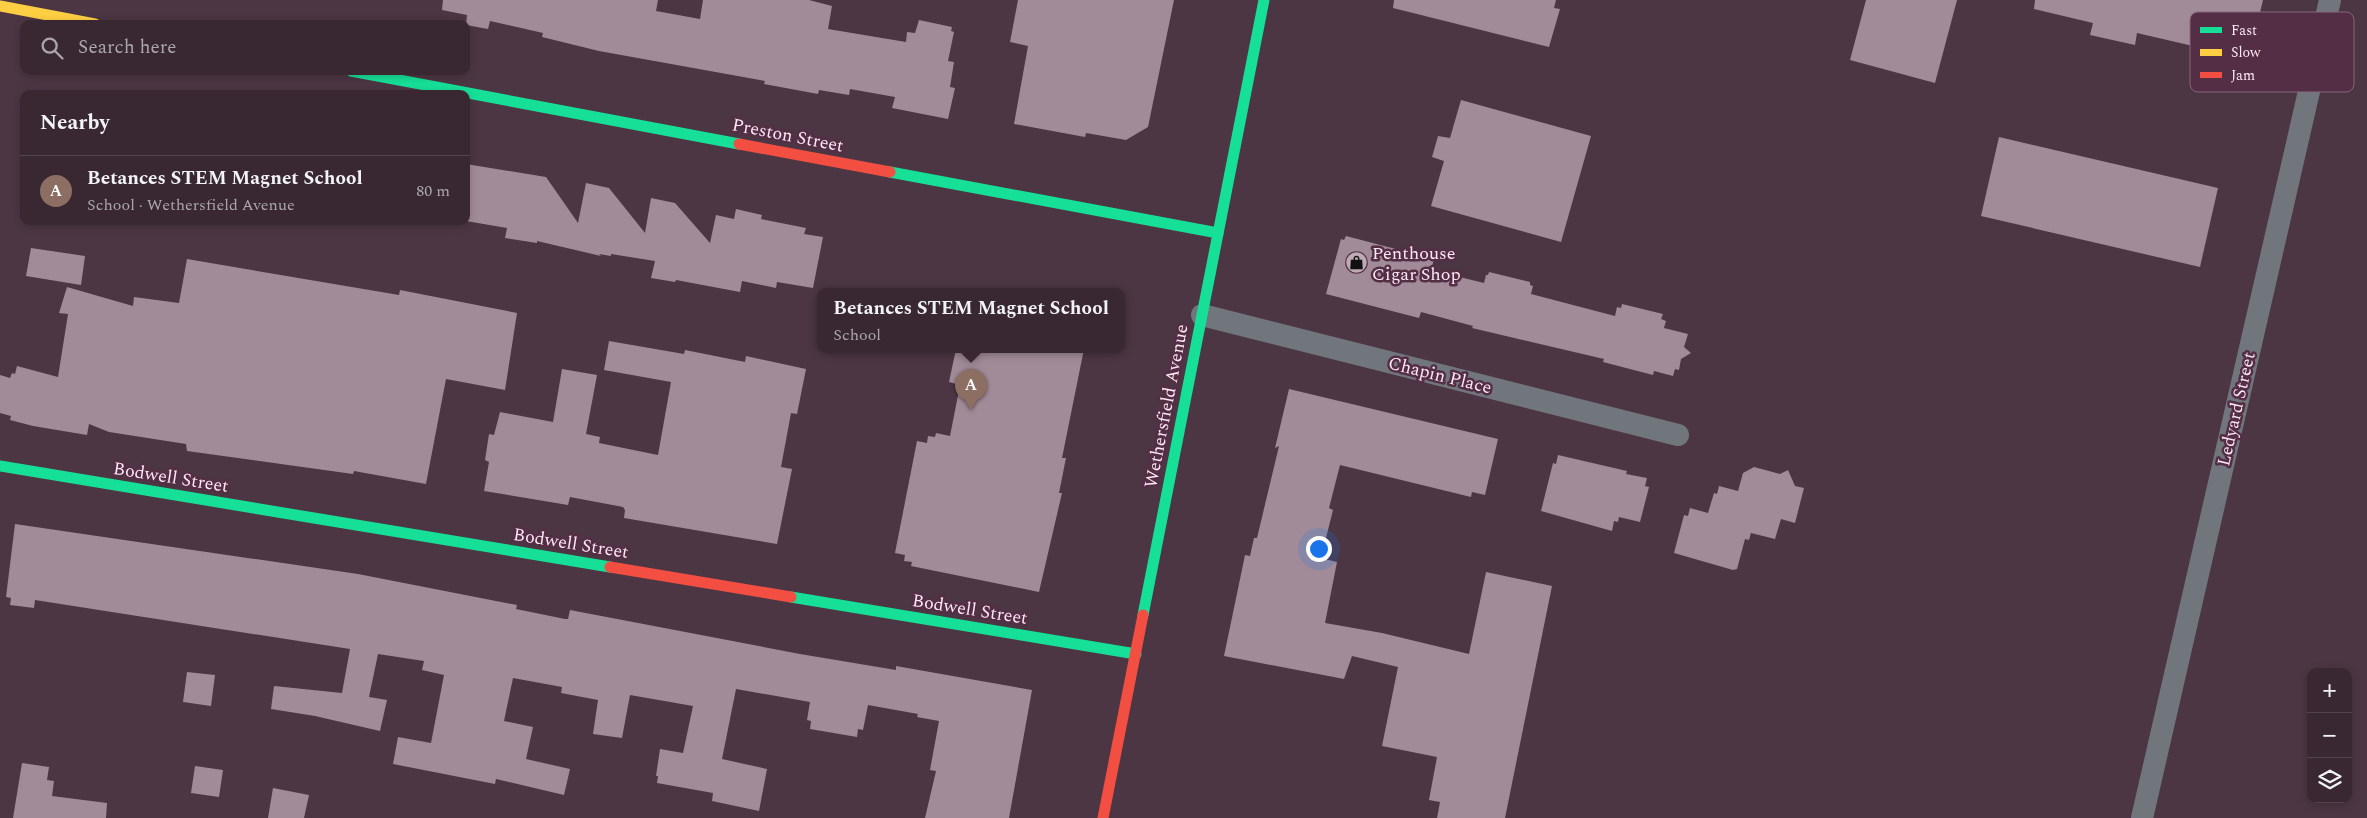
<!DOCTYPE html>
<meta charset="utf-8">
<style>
:root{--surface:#392832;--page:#44343e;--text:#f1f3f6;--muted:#aba6ac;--line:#53444d;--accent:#8c9099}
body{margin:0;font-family:Spectral,serif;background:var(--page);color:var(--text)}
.controls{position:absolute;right:15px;bottom:15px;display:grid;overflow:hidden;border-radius:10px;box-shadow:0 2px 8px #0003}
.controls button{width:45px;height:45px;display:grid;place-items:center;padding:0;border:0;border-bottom:1px solid var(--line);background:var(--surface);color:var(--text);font:25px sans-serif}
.you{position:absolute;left:1318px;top:548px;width:18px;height:18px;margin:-12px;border:4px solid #fff;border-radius:50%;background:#1a73e8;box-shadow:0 0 0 8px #1a73e833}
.badge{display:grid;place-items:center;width:32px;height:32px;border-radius:50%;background:var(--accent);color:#fff;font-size:16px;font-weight:700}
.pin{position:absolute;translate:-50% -41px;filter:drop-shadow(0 1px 2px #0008)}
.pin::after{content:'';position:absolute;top:26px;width:18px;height:15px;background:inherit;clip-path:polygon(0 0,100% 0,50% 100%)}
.popup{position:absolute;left:817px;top:288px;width:308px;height:65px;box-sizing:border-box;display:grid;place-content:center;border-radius:10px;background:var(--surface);filter:drop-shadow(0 1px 4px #0005);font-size:16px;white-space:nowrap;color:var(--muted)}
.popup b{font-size:19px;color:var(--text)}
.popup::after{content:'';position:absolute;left:50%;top:100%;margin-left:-10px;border:10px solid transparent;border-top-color:var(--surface)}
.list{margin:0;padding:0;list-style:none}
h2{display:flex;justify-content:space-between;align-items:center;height:65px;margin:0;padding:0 20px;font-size:21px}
h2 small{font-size:16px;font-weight:400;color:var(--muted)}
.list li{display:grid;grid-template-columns:32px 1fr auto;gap:15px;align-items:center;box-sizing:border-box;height:70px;padding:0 20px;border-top:1px solid var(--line)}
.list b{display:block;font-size:19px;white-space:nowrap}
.list p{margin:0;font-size:16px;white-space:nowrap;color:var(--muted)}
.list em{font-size:16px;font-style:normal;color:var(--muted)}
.icon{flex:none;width:28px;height:28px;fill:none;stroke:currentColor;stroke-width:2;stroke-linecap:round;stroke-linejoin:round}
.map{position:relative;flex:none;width:2367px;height:818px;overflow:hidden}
.search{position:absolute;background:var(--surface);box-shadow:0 2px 8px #0003;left:20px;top:20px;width:450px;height:55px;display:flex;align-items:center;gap:12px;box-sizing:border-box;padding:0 18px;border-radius:10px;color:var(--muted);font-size:19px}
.panel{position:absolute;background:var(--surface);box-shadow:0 2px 8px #0003;left:20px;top:90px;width:450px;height:135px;border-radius:10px}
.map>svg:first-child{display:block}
.building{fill:#a28b98}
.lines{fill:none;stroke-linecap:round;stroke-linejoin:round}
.street{stroke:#71767d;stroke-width:22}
.fast{stroke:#16e098;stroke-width:11}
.slow{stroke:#ffcf43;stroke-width:11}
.jam{stroke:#f24e42;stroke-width:11}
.labels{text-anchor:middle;stroke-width:5;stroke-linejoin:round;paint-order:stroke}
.street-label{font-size:18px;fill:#fce8f3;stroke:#542e45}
.poi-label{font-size:18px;fill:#fce8f3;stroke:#542e45;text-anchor:start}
.key{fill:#542e45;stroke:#866679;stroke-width:1}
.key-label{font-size:14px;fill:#fce8f3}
</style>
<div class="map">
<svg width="2367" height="818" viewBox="0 0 2367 818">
<rect width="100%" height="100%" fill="#4c3643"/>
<g class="building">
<polygon points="443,0 658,0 656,11 700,19 703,0 809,0 832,6 828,29 906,42 907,32 915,33 919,20 952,27 951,31 954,32 948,61 954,62 950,87 955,88 948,119 892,108 895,97 850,89 849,95 819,90 818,94 764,84 765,81 599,51 542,37 543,33 490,21 488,29 466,25 467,15 442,10"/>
<polygon points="1018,0 1174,0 1148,127 1126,140 1086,133 1085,137 1014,124 1028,46 1010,42"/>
<polygon points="1394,0 1556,0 1554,8 1560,9 1549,47 1393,8"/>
<polygon points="1866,0 1957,0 1935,83 1850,60"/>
<polygon points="2035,0 2263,0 2249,59 2137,33 2135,45 2090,35 2093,23 2034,9"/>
<polygon points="1461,100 1591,136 1561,242 1431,206 1444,161 1432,157 1438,136 1450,138"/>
<polygon points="1999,137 2218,188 2200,267 1981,216"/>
<polygon points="466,164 546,177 578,223 586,183 609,188 645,233 651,198 675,203 710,243 716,215 734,219 736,209 762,215 761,219 806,228 804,234 823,237 813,288 777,282 776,288 742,281 740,292 676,280 675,282 651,278 655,261 611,254 611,256 599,254 601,256 537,241 537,243 505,238 507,228 466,221"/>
<polygon points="1346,236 1434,259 1431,270 1484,283 1486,275 1488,275 1489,272 1530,282 1530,285 1533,286 1531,294 1615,316 1617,307 1621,308 1622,304 1663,314 1661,319 1666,321 1664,328 1688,334 1684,347 1691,353 1681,359 1679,370 1675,369 1673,376 1654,371 1653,375 1603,362 1604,359 1472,328 1473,326 1421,312 1419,318 1326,294 1341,239 1344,240"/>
<polygon points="31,248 85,256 81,285 26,276"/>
<polygon points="187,259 399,295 400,290 517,313 505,390 446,379 426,484 354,471 353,474 187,451 186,444 109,432 89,424 87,435 33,426 10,420 11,416 0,413 0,375 10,378 12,373 15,374 17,366 58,377 68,314 59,313 67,287 133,306 134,297 179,303"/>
<polygon points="609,341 684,354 685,350 745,362 746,356 806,369 797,414 791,413 781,467 792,469 777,544 624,518 625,510 623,507 570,497 568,505 484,491 489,462 485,460 489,434 494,435 500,412 553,422 562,369 597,375 586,434 600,437 599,443 658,455 671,382 604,370"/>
<polygon points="956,349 1084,349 1062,458 1066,458 1059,493 1062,493 1039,592 911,566 912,562 904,561 905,555 895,553 917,441 927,443 928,436 935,437 936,433 950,436 960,385 949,382"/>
<polygon points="1289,389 1498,439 1485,495 1472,492 1471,497 1340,465 1329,508 1333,510 1321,558 1337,562 1325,623 1382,633 1469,654 1486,572 1552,586 1505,818 1437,818 1440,802 1429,800 1437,757 1382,746 1398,667 1352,656 1344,679 1224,656 1245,555 1250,556 1254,538 1257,538 1279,446 1275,448"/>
<polygon points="1558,455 1627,471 1626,474 1647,478 1645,486 1649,487 1640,522 1619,517 1618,522 1614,521 1612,531 1541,511 1553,463 1556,464"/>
<polygon points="1754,467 1780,474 1788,470 1795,486 1804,488 1795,523 1781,519 1775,539 1751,533 1749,540 1745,539 1737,569 1733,570 1674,553 1684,515 1688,516 1690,508 1708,513 1714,493 1717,494 1719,486 1738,491 1743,473"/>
<polygon points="15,524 358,574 517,605 516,609 565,619 568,619 570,610 800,654 896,670 896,666 1032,690 1009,818 925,818 936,771 930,770 939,721 917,717 918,714 868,705 863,730 858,729 857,737 810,729 811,721 807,720 810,702 736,689 722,759 767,769 759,811 712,801 713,793 657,783 658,776 656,776 660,749 683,753 693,706 630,695 622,738 593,734 598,700 561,693 562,687 513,678 504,721 533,727 526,759 570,769 564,795 496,779 495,784 393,764 398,737 431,743 444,675 422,670 424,661 378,654 369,697 387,700 380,731 315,716 271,709 274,686 342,693 350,649 35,600 34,608 10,605 11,598 6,597"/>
<polygon points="187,672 215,675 211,706 183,702"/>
<polygon points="22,763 49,767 47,780 54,781 52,796 107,803 106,818 13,818"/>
<polygon points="195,766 223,770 219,797 191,793"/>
<polygon points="273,788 309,795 304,818 268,818"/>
</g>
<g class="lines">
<g class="street">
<polyline points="1202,315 1678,435"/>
<polyline points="2142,818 2330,0"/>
</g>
<g class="fast">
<polyline points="351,71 739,144"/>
<polyline points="890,172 1218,233"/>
<polyline points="0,466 610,567"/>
<polyline points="791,597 1136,654"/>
<polyline points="1143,615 1264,0"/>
</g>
<polyline class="slow" points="0,6 95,24"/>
<g class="jam">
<polyline points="739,144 890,172"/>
<polyline points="610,567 791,597"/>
<polyline points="1103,818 1143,615"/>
</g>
</g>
<defs>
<symbol id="shop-disc" viewBox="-11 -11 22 22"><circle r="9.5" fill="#beaab5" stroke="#542e45"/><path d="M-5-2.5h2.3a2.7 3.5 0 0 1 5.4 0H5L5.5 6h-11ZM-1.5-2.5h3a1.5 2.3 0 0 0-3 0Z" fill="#111"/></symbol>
</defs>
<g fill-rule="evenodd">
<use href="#shop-disc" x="1344" y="250" width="25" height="25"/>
</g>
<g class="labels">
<g class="street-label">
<text transform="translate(788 135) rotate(11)" y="6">Preston Street</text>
<text transform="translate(1440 375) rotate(14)" y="6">Chapin Place</text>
<text transform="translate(1166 406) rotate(-79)" y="6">Wethersfield Avenue</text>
<text transform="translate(2236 409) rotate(-77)" y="6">Ledyard Street</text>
<text transform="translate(171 477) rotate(9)" y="6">Bodwell Street</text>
<text transform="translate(571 543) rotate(9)" y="6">Bodwell Street</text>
<text transform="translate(970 609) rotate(9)" y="6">Bodwell Street</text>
</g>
<g class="poi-label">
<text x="1372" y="259">Penthouse<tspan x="1372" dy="21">Cigar Shop</tspan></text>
</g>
</g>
<rect x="2190" y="12" width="164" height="80" rx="8" class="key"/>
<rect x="2200" y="27" width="22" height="6" fill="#16e098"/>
<rect x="2200" y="49" width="22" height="7" fill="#ffcf43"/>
<rect x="2200" y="72" width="22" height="6" fill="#f24e42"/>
<g class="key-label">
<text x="2231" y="35">Fast</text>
<text x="2231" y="57">Slow</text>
<text x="2231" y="80">Jam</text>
</g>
</svg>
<div class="controls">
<button>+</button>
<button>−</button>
<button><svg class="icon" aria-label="layers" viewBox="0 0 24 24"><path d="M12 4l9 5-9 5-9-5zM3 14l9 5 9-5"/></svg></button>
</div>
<div class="you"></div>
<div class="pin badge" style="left:971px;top:410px;background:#8d6e63">A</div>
<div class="popup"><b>Betances STEM Magnet School</b>School</div>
<div class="search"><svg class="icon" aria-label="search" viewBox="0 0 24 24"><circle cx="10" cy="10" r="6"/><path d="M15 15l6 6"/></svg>Search here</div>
<section class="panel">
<h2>Nearby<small></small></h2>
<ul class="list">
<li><span class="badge" style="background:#8d6e63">A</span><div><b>Betances STEM Magnet School</b><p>School · Wethersfield Avenue</p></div><em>80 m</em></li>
</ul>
</section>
</div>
